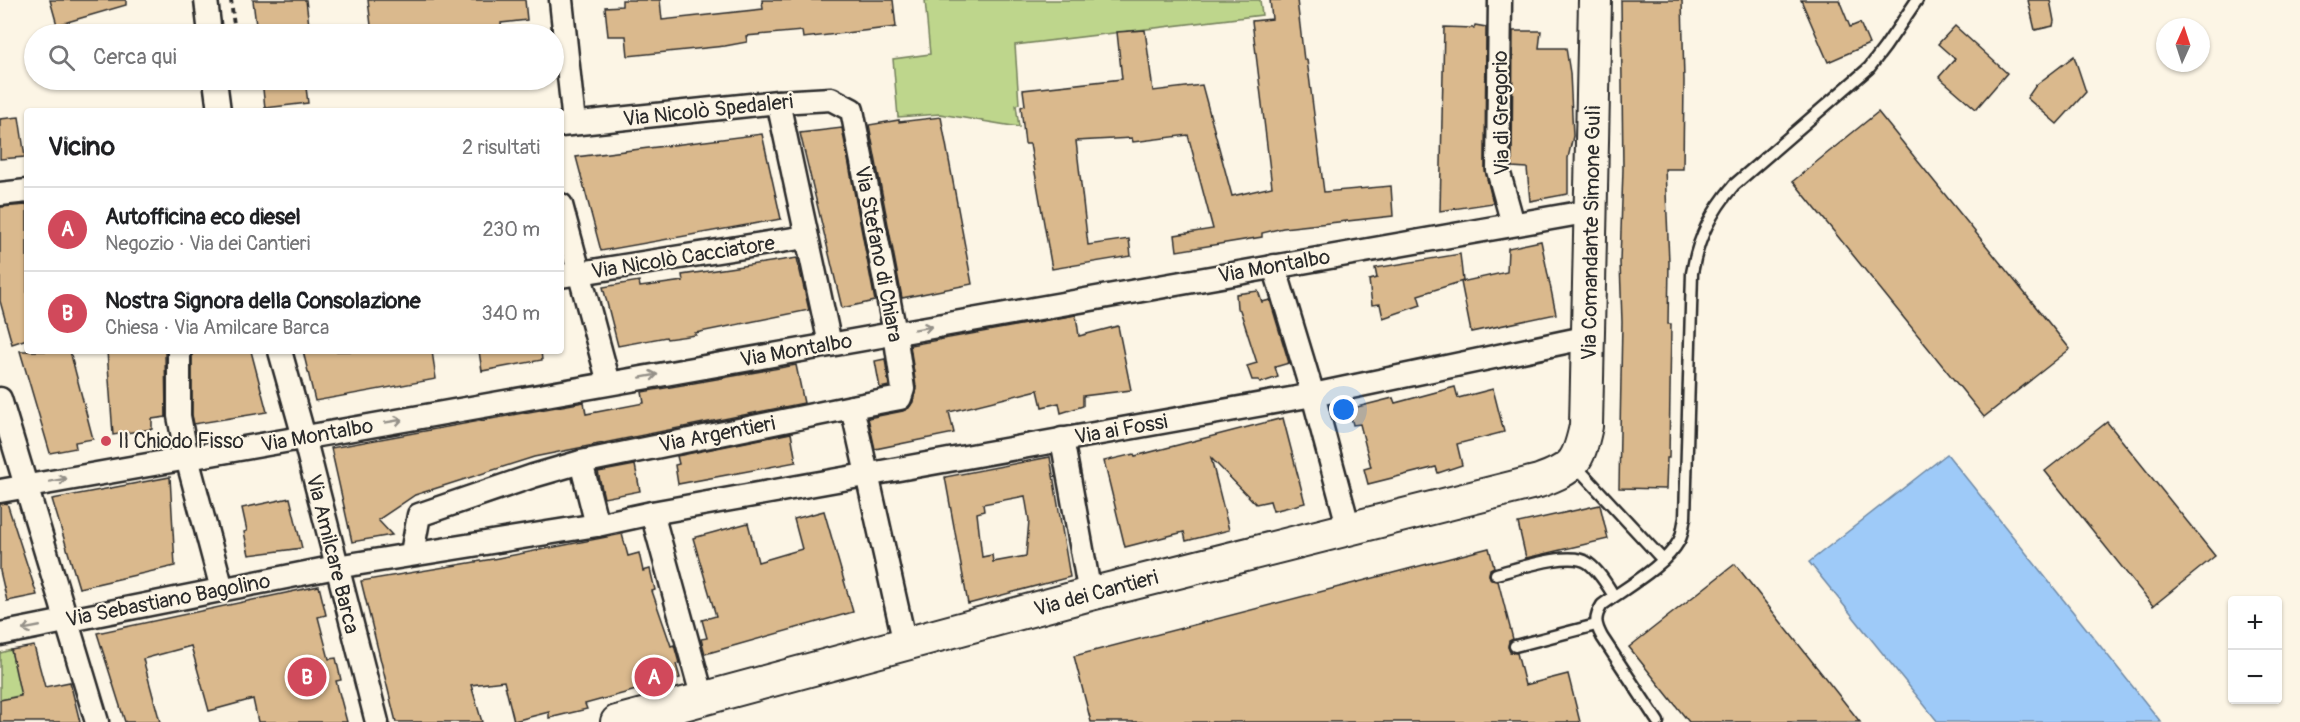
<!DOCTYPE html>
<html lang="it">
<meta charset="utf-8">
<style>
:root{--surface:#fff;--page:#f6f6f6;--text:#202124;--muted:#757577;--line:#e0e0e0;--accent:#d1495b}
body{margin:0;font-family:Pangolin,sans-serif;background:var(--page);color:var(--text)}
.controls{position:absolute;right:18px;bottom:18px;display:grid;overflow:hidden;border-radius:6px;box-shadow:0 2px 4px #0004}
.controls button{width:54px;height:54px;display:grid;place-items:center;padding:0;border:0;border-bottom:2px solid var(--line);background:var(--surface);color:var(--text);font:30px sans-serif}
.compass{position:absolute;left:2156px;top:18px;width:54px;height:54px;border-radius:50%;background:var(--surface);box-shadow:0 2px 4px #0004;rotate:3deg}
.you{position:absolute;left:1344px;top:410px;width:21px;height:21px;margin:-15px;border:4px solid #fff;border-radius:50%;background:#1a73e8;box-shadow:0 0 0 9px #1a73e833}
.badge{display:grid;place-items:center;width:39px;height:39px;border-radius:50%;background:var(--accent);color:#fff;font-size:20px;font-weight:700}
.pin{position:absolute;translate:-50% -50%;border:3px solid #fff;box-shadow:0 2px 6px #0006}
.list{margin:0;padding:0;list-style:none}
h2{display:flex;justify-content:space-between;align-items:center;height:78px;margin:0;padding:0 24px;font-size:26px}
h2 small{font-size:20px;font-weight:400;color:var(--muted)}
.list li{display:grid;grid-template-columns:39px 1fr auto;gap:18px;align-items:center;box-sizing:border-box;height:84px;padding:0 24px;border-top:2px solid var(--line)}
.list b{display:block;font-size:22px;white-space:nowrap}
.list p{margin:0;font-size:20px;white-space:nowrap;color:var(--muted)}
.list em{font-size:20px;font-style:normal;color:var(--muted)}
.icon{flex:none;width:33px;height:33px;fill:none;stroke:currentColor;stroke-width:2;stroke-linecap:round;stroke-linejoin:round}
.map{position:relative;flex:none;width:2300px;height:722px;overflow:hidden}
.search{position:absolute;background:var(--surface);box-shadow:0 2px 4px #0004;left:24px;top:24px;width:540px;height:66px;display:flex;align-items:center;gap:15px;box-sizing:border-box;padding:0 21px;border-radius:33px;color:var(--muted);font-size:22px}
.panel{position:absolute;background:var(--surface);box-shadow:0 2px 4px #0004;left:24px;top:108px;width:540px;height:246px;border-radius:6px}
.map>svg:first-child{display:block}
.green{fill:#bed68c;stroke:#74805c;stroke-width:1.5}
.water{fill:#9ecaf8;stroke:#708aa6;stroke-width:1.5}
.building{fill:#dab98d;stroke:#2b2b2b;stroke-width:1.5;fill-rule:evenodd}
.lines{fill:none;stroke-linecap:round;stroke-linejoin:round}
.lane-casing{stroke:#2b2b2b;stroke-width:15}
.street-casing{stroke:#2b2b2b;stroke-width:27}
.secondary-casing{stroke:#2b2b2b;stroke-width:36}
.path{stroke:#2b2b2b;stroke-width:4;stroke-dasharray:4.5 4.5;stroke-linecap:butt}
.lane{stroke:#fcf5e5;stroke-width:10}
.street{stroke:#fcf5e5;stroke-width:22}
.secondary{stroke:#fcf5e5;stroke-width:32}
.oneway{stroke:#949088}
.poi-dot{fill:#d1495b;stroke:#fcf5e5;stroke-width:2}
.labels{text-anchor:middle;stroke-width:4.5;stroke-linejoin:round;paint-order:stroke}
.street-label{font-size:21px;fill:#2b2b2b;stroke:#fcf5e5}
.poi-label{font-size:21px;fill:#2b2b2b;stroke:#fcf5e5;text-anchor:start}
</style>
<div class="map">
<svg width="2300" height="722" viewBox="0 0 2300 722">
<rect width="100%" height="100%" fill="#fcf5e5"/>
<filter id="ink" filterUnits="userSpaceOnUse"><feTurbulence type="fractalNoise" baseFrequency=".0167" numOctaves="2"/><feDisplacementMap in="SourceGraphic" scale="12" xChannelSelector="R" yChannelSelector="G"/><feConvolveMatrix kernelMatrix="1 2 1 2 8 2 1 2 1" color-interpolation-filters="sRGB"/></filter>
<g filter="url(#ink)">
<g class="green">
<polygon points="925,0 1260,0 1262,15 1015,45 1019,104 1016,105 1019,127 940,114 898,117 893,59 930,54"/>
<polygon points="11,650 22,695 0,700 0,653"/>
</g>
<polygon class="water" points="1947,454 2161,722 1938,722 1809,562"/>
<g class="building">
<polygon points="50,0 126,0 126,5 57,25"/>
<polygon points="253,0 306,0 310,34 257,34"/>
<polygon points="368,0 525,0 527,20 501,23 502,34 372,34"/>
<polygon points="622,0 660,0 662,20 763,9 762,0 893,0 896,27 803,38 802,31 746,36 747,42 725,46 628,56 626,36 608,36 605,7 622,6"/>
<polygon points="1270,0 1297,0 1304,60 1307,60 1324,192 1391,186 1393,216 1283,228 1262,233 1262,237 1177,251 1175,235 1213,229 1188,135 1133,142 1132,138 1076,141 1088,245 1129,239 1131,256 1052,269 1030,144 1025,144 1021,107 1025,105 1023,90 1122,79 1117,32 1145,30 1153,91 1202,85 1232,196 1272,187 1252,21 1272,19"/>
<polygon points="1621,0 1682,0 1684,81 1683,169 1665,169 1669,262 1668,324 1671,324 1669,458 1667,458 1666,489 1619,488 1622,322 1620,262 1623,169"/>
<polygon points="1801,0 1839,0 1850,27 1860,23 1869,44 1828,62"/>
<polygon points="2028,0 2050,0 2054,21 2053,26 2035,30"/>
<polygon points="1475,25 1486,27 1485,170 1493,203 1440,211 1444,27 1474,28"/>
<polygon points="1955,26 2007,73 1976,109 1939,77 1955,59 1938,44"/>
<polygon points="1513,31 1541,31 1539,48 1566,48 1570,73 1573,136 1568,158 1568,194 1530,201 1527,168 1512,167"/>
<polygon points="2074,56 2086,92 2057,124 2027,98 2036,85"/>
<polygon points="262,80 305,80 308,103 265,108"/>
<polygon points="1878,112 2070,349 1984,417 1793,181"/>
<polygon points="19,117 25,157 0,159 0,119"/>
<polygon points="941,117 972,284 902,298 869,125 899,120 899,122"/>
<polygon points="842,128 875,301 842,308 800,133"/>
<polygon points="762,134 781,219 601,251 576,157"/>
<polygon points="27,205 27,339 12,344 0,301 0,207"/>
<polygon points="1541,241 1556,314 1471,332 1461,282 1507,272 1508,248"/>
<polygon points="1460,254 1463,281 1418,295 1421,305 1383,318 1380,304 1372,305 1369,280 1377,278 1375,268"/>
<polygon points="797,258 809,310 695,333 696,335 667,339 666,337 618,346 603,287 639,281 640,287 683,281 682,275"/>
<polygon points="1258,291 1262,302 1270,300 1289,363 1275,367 1278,377 1260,383 1259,380 1252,380 1247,366 1257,363 1240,310 1237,308 1236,294"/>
<polygon points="1076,315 1079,336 1118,326 1131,390 1083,396 1083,406 1061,413 1059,403 1042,407 1038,390 949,412 954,433 875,449 868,418 903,411 909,408 913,402 916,387 910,345"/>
<polygon points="20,351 70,351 93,439 75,442 76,448 50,453"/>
<polygon points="107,351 165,351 166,417 152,419 152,429 113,435"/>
<polygon points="192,351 251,351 267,412 194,424 192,415"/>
<polygon points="303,351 432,351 436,379 315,401"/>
<polygon points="479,351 541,351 542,360 482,371"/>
<polygon points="885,359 889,386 880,388 875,361"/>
<polygon points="796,365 804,403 534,457 415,495 378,520 392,535 352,542 331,448 584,402 586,414 644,403 642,392"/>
<polygon points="1455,387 1458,398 1493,389 1504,432 1457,444 1462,465 1438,473 1436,467 1368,484 1364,469 1371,467 1360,424 1353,425 1349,409 1393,398 1395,403"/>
<polygon points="1283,418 1305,503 1273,511 1270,501 1256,504 1211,458 1229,530 1186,541 1184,532 1125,547 1104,461 1134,454 1135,456"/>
<polygon points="2107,422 2215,556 2153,606 2045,471"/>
<polygon points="791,433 796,462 678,484 675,465 679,464 677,456"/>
<path d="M1050 457 1070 577 968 604 945 477ZM1025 496 1029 520 1026 556 993 562 992 555 982 557 977 513 984 511 983 504Z"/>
<polygon points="635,465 640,491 604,498 598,472"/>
<polygon points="170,477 175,566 79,588 52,499"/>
<polygon points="290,498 302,548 249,555 244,532 247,531 242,508"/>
<polygon points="7,503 37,595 7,601 0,571 0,504"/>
<polygon points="1600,505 1608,539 1526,558 1518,523"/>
<polygon points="824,511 853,612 705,654 701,639 707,638 702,620 716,616 693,538 748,523 758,562 802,549 794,519"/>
<polygon points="622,534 628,556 639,553 643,571 650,569 655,590 652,591 671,646 674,645 679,663 676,664 680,678 585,704 587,709 549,718 549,712 514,721 504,681 471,685 482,722 396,722 361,581 493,559"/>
<polygon points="1489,548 1494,567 1490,569 1489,575 1491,580 1498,581 1513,639 1509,641 1508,647 1510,652 1517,653 1525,685 1568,674 1580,722 1091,722 1074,656"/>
<polygon points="1735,564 1860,722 1689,722 1629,647"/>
<polygon points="319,586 326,615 318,617 329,659 336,658 341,680 336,681 347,722 258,722 253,699 209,711 191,646 143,659 160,722 125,722 97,633"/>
<polygon points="34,646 45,687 70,682 80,722 0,722 0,700 21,696 11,650"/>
</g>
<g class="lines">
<defs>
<g id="lane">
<polyline points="1574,464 1663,560"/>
<path d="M1496 574C1517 569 1570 550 1588 563 1599 571 1607 585 1614 596"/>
<polyline points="1515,646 1596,625"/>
<path d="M1658 722 1602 637C1595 624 1594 618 1602 605 1625 588 1665 566 1679 541 1683 534 1683 525 1685 518L1692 273C1698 238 1711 212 1734 185L1869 68 1885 47 1917 0"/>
</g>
<g id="street">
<polyline points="206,0 210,34"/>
<polyline points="561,0 574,123"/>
<polyline points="1500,0 1498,170 1513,224"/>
<polyline points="215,80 219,111"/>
<polyline points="778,102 830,344"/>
<polyline points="561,125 778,102 831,99 852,110 895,333 903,389 900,398 852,407 905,644"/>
<polyline points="0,194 27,191"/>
<polyline points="561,205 609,383"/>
<polyline points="1274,266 1313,395 1349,529"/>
<polyline points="561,276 806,237"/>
<polyline points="179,351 179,416 187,458 222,589"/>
<polyline points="280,351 304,437 377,722"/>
<polyline points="0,399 97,722"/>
<polyline points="1062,439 1090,594"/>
<polyline points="581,462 852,407"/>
<polyline points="0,491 1591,211"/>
<polyline points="652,513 703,699"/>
<polyline points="412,553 419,515 533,476 581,462 597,525"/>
<polyline points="0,634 336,567 597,525 652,513 1313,395 1589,337"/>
</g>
<path id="secondary" d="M617 722 1090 594 1539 481C1574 468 1578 463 1586 426L1595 0"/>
</defs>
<use href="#lane" class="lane-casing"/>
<use href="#street" class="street-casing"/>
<use href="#secondary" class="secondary-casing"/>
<polyline class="path" points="231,0 235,34"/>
<use href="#lane" class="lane"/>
<use href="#street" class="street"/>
<use href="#secondary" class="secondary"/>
</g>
<defs><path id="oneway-shaft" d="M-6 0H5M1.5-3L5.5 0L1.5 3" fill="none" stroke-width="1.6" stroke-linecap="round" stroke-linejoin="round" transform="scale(1.5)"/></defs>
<g class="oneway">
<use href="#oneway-shaft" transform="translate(923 328) rotate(-10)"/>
<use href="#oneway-shaft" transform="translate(649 376) rotate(-10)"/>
<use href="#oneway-shaft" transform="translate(394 421) rotate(-10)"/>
<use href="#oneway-shaft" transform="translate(58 480) rotate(-10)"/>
<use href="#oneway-shaft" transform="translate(31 628) rotate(169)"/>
</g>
</g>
<circle class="poi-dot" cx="106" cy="441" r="6"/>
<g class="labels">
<g class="street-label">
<text transform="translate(708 110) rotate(-6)" y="7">Via Nicolò Spedaleri</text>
<text transform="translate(1501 113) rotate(-91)" y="7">Via di Gregorio</text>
<text transform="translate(1591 233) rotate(-89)" y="7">Via Comandante Simone Gulì</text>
<text transform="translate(879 254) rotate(79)" y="7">Via Stefano di Chiara</text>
<text transform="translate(683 257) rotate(-9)" y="7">Via Nicolò Cacciatore</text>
<text transform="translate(1274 266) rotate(-10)" y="7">Via Montalbo</text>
<text transform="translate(796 350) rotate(-10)" y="7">Via Montalbo</text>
<text transform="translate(1121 429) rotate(-10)" y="7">Via ai Fossi</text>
<text transform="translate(717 434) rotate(-11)" y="7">Via Argentieri</text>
<text transform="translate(317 435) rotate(-10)" y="7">Via Montalbo</text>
<text transform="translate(333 554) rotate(76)" y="7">Via Amilcare Barca</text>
<text transform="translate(1096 593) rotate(-15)" y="7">Via dei Cantieri</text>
<text transform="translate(168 600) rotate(-11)" y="7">Via Sebastiano Bagolino</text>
</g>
<g class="poi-label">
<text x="118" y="448">Il Chiodo Fisso</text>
</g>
</g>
</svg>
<div class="controls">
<button>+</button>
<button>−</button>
</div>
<svg class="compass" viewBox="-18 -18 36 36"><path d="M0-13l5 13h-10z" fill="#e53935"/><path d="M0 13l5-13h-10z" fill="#757577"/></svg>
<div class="you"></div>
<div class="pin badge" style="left:654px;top:677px">A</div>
<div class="pin badge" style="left:307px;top:677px">B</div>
<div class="search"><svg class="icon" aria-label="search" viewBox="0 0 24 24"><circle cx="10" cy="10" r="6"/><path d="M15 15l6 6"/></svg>Cerca qui</div>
<section class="panel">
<h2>Vicino<small>2 risultati</small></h2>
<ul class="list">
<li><span class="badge">A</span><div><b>Autofficina eco diesel</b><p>Negozio · Via dei Cantieri</p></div><em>230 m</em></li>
<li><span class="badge">B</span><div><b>Nostra Signora della Consolazione</b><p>Chiesa · Via Amilcare Barca</p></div><em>340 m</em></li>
</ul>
</section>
</div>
